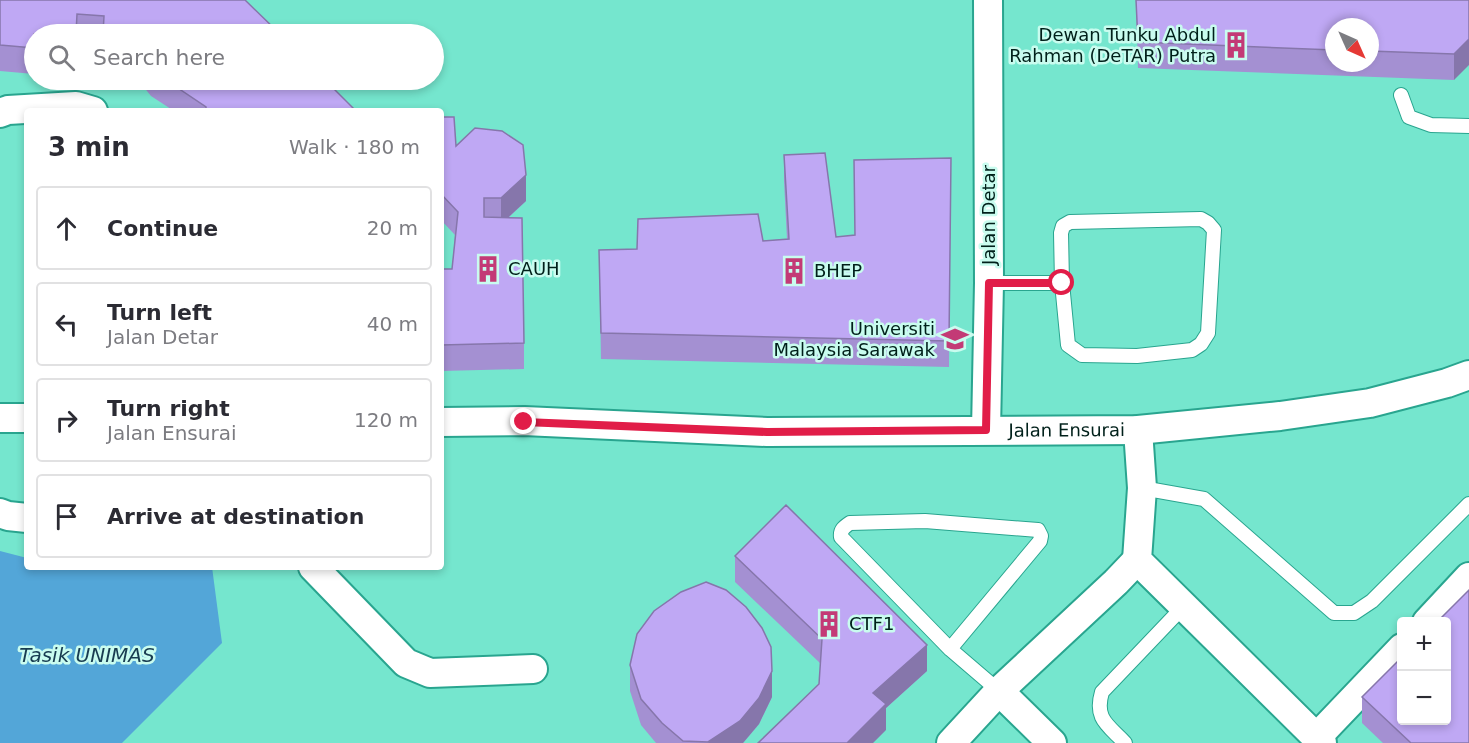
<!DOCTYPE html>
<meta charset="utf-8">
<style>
:root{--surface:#fff;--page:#f2f2f3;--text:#2b2b33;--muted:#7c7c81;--line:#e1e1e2}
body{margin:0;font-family:"DejaVu Sans",sans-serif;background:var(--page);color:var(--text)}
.controls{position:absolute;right:18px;bottom:18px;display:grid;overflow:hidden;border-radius:6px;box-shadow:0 3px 9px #0003}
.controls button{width:54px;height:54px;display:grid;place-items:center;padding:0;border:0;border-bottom:2px solid var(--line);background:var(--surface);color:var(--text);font:30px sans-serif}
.compass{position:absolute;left:1325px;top:18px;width:54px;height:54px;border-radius:50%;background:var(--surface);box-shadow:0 3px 9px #0003;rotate:135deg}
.stop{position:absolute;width:18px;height:18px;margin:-14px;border:4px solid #e11d48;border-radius:50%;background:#fff}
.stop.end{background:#e11d48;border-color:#fff;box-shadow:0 2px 6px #0008}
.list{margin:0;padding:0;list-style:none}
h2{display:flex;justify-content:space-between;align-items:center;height:78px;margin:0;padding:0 24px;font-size:26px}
h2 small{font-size:20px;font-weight:400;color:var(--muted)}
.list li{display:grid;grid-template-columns:39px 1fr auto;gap:18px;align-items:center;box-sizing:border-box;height:84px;margin:0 12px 12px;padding:0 12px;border:2px solid var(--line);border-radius:6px}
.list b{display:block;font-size:22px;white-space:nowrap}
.list p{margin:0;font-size:20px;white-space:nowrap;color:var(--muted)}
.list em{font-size:20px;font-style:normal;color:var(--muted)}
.icon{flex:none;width:33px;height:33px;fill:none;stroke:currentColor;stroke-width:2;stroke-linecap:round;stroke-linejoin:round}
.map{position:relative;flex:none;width:1469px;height:743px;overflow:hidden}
.search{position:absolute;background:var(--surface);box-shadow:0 3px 9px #0003;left:24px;top:24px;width:420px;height:66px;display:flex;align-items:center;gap:15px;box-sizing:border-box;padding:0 21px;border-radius:33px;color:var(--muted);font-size:22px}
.panel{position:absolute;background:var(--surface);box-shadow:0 3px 9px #0003;left:24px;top:108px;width:420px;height:462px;border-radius:6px}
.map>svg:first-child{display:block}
.water{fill:#53a6d8}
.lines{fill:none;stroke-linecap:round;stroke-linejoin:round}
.service-casing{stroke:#29a58f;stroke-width:16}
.minor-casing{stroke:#29a58f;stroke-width:32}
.service{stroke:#fff;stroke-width:14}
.minor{stroke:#fff;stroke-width:28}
.wall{fill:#a490d2;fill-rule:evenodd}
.shaded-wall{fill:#8676ab}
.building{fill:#bfa8f4;stroke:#8676ab;stroke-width:1.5}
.route{stroke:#e11d48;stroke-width:8}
.labels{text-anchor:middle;stroke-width:5;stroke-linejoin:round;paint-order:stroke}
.poi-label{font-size:18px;fill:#00201a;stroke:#c9fcef;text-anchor:start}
.street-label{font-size:18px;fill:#00201a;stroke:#c9fcef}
.water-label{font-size:20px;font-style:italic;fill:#183c51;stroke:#c9fcef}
</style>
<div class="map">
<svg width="1469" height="743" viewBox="0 0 1469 743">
<rect width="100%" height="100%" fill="#75e6ce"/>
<polygon class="water" points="0,551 27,558 27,567 212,567 222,643 122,743 0,743"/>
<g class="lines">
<defs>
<g id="service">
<polyline points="1401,95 1409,117 1431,125 1469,126"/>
<polygon points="1201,219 1208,223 1214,230 1208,333 1201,344 1192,350 1137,356 1082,355 1068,345 1062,283 1061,233 1063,226 1070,222"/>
<polyline points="989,283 1062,283"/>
<polyline points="1142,488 1204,499 1334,613 1354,613 1372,601 1469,504"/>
<path d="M950 649 1040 541 1041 536 1038 530 925 521 850 523C844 527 840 530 841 537L950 649 999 691"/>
<path d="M1125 743C1108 725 1094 719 1102 692L1184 606"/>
</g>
<g id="minor">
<polyline points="0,113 8,110 76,106 93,111"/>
<polyline points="0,418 27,418"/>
<path id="s1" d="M441 422 524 421 767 432 1138 430 1280 416 1370 403 1447 383 1469 375"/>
<polyline points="986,430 989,283 988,0"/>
<polyline points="1138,430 1142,488 1137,560 1322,743"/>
<polyline points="0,513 8,516 27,518"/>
<polyline points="313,567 406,663 430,673 533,669"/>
<polyline points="1427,622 1469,577"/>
<polyline points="999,691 1052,743"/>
<polyline points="1317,737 1402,648"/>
<polyline points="951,743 999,691 1116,582 1137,560"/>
</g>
</defs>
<use href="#service" class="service-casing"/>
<use href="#minor" class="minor-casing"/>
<use href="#service" class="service"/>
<use href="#minor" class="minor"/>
</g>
<g class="wall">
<polygon points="0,0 280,34 34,34 34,74 0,71"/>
<path d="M1136 0H1469L1454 80 1138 68ZM1334 27H1370V63H1334Z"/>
<polygon points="138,80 325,80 356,111 174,111 151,96"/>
<polygon points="441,117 456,146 526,201 508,218 524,343 524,369 441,371 441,269 452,269 455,235 441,220"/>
<polygon points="784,155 836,237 855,236 951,158 949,367 601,359 599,250 637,249 787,239 784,181"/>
<polygon points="735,556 927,671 886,708 886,730 819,684 821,664 735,582"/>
<polygon points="630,665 772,697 759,724 743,743 656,743 641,725 630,691"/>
<polygon points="1362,697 1469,743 1383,743 1362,723"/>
</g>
<g class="shaded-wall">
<polygon points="1469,39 1469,65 1454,80 1454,54"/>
<polygon points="101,80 118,80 101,89"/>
<polygon points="526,175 526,201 501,224 501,198"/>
<polygon points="927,645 927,671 886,708 886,730 873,743 847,743 873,693"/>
<polygon points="772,671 772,697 759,724 743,743 708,743"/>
</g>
<g class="building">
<polygon points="0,0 245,0 280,34 103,34 104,16 77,14 76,34 34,34 34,48 0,45"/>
<polygon points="1136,0 1469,0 1469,39 1454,54 1370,51 1370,27 1334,27 1334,50 1138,42"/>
<polygon points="166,80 325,80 356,111 206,111 206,107"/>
<polygon points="441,117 454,117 456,146 475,128 502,131 523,145 526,175 501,198 484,198 484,217 522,218 524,343 441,345 441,269 452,269 458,212 441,194"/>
<polygon points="825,153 836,237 855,235 854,160 951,158 949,341 601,333 599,250 637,249 638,219 758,214 763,241 789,239 784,155"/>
<polygon points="786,505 927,645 873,693 886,704 847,743 758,743 819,684 822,639 735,556"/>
<polygon points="706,582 726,590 746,607 762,628 771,647 772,671 759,698 740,721 708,742 683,741 662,723 641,699 630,665 637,634 654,611 681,592"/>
<polygon points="1469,590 1469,743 1411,743 1362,697 1401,658 1401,720 1446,720 1446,621 1438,621"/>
</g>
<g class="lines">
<polyline class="route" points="524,422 767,432 986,430 989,283 1062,283"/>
</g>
<defs>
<symbol id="building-bare" viewBox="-9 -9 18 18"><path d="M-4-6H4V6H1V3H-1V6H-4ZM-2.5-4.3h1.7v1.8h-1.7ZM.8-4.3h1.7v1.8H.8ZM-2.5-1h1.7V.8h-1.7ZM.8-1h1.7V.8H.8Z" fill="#c33a76" stroke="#c9fcef" stroke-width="2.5" paint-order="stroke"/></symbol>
<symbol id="university-bare" viewBox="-9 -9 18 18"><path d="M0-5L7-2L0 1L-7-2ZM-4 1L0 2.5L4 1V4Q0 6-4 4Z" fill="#c33a76" stroke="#c9fcef" stroke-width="2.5" paint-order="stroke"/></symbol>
</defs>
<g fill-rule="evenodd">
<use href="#building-bare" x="1217" y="26" width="38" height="38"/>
<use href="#building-bare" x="469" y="250" width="38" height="38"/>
<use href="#building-bare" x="775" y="252" width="38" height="38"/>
<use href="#university-bare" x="936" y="320" width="38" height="38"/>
<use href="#building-bare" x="810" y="605" width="38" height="38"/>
</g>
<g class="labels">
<g class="poi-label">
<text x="1216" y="41" text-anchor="end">Dewan Tunku Abdul<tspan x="1216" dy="21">Rahman (DeTAR) Putra</tspan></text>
<text x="508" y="275">CAUH</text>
<text x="814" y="277">BHEP</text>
<text x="935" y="335" text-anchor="end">Universiti<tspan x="935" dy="21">Malaysia Sarawak</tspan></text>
<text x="849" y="630">CTF1</text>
</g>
<g class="street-label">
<text transform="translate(989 215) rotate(-90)" y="6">Jalan Detar</text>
<text dy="6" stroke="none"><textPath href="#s1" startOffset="626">Jalan Ensurai</textPath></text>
</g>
<g class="water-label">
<text x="87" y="662">Tasik UNIMAS</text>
</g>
</g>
</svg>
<div class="controls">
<button>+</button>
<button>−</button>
</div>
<svg class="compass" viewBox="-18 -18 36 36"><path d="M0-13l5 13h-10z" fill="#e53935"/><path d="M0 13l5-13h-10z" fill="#7c7c81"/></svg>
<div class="stop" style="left:1062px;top:283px"></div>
<div class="stop end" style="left:524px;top:422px"></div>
<div class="search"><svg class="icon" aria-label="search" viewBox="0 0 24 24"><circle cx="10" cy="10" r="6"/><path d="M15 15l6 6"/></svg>Search here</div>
<section class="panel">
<h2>3 min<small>Walk · 180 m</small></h2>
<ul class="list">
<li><svg class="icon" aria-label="ahead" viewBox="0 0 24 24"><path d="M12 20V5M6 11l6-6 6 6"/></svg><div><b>Continue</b></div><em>20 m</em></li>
<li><svg class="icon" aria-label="left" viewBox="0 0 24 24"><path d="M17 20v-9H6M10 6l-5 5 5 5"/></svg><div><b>Turn left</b><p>Jalan Detar</p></div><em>40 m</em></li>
<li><svg class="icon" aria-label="right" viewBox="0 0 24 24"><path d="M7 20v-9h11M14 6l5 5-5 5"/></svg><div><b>Turn right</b><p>Jalan Ensurai</p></div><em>120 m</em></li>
<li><svg class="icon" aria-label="arrive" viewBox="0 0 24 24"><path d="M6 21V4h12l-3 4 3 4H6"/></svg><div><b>Arrive at destination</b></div></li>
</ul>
</section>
</div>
